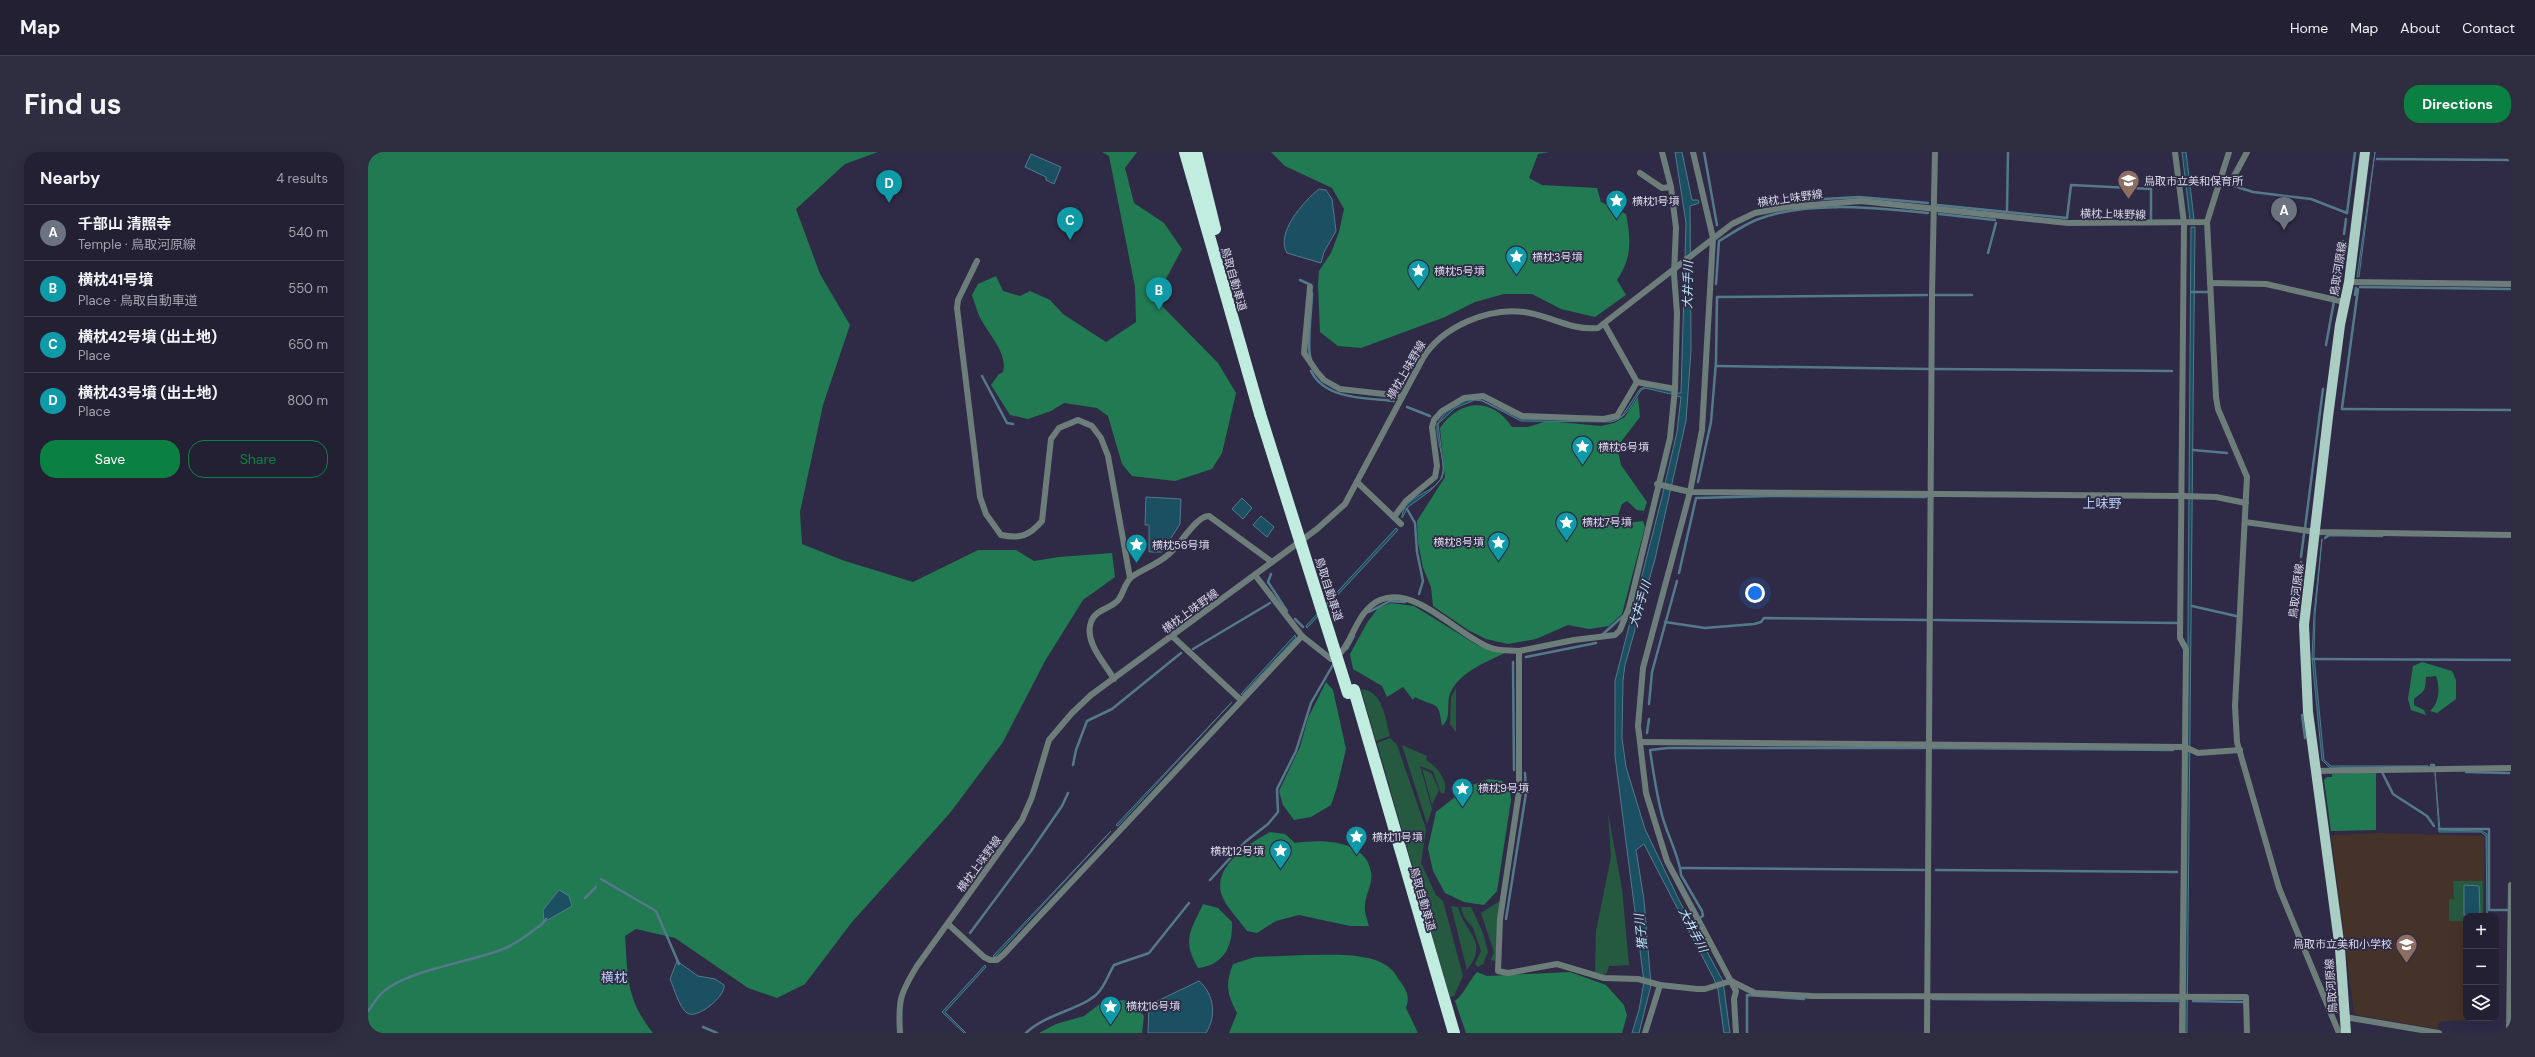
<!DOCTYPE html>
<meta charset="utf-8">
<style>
:root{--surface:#232034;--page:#2f2d40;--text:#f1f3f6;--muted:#a3a3ac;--line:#403e4f;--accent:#0b8043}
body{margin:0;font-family:"DM Sans","Noto Sans JP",sans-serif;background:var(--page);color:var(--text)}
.controls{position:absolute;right:12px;bottom:12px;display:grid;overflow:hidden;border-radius:8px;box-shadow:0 4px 16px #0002}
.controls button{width:36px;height:36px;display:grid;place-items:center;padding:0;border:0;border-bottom:1px solid var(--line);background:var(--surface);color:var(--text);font:20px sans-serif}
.you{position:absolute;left:1387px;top:441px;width:14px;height:14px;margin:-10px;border:3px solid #fff;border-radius:50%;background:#1a73e8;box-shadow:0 0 0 6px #1a73e833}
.badge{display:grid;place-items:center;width:26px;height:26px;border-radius:50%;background:var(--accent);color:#fff;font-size:13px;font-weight:700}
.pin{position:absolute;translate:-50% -33px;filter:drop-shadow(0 1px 2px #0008)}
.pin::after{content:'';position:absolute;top:21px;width:14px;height:12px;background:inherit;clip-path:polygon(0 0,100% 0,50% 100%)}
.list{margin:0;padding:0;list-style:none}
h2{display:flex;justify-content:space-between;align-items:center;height:52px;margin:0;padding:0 16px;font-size:17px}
h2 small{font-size:13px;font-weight:400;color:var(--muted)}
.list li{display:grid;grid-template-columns:26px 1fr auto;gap:12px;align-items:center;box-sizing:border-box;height:56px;padding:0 16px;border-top:1px solid var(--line)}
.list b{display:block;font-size:15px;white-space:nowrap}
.list p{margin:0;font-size:13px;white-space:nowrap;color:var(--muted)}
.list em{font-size:13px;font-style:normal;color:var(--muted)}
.actions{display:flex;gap:8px;padding:12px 16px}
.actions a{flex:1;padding:9px 0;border:1px solid var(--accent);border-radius:16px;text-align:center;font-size:14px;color:var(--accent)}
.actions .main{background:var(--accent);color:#fff}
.icon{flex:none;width:22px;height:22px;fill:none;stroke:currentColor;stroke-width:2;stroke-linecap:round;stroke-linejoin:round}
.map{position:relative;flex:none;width:2143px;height:881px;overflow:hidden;border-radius:16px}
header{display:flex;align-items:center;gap:24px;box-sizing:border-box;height:56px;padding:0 20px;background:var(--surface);border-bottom:1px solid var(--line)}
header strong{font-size:19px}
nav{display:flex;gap:22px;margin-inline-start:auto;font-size:14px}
.intro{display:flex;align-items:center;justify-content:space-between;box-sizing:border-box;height:96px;padding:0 24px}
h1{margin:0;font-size:28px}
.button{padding:10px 18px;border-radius:16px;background:var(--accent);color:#fff;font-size:14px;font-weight:700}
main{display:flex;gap:24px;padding:0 24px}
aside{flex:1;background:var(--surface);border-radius:16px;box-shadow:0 4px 16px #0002}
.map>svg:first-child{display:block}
.education{fill:#45332a}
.green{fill:#265a40}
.forest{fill:#217a51}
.water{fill:#1a5062;stroke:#54798b}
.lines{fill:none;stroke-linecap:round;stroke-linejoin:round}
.stream{stroke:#54798b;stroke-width:2.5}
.minor{stroke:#6d7e7a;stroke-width:6}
.primary{stroke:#aacec4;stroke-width:10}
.motorway{stroke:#c1ede1;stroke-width:12}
.motorway-bridge{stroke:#c1ede1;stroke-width:12}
.labels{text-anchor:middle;stroke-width:3.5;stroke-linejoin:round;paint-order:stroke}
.poi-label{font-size:11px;fill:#dad9ea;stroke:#2f2b46;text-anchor:start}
.street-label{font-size:11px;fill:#dad9ea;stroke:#2f2b46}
.water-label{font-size:12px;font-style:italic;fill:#bae8fa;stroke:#2f2b46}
.quarter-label{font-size:13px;fill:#bad1f8;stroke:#2f2b46}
</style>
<header>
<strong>Map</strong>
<nav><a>Home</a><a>Map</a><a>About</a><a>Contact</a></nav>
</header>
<div class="intro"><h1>Find us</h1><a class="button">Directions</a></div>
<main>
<aside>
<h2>Nearby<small>4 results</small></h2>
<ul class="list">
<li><span class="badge" style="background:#6b7280">A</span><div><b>千部山 清照寺</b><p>Temple · 鳥取河原線</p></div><em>540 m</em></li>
<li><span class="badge" style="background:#0f9aa8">B</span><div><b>横枕41号墳</b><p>Place · 鳥取自動車道</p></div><em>550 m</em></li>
<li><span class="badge" style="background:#0f9aa8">C</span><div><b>横枕42号墳 (出土地)</b><p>Place</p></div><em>650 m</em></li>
<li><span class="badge" style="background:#0f9aa8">D</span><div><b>横枕43号墳 (出土地)</b><p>Place</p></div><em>800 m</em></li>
</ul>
<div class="actions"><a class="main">Save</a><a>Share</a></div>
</aside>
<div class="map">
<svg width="2143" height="881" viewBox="0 0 2143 881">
<rect width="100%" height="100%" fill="#2f2b46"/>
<polygon class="education" points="2012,681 2116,684 2116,764 2098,764 2098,866 2114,866 2111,868 2074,869 2070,872 2070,877 1989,863 1986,860 1963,683"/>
<g class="green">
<polygon points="1088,536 1088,580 1082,572 1083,545"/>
<path d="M993 537C1015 539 1017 565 1022 584L1008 589Z"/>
<polygon points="1022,586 1029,593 1058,677 1053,711 1068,743 1075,749 1095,824 1086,844 1082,845 1009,591"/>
<path d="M1034 593 1059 604 1058 608C1069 615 1081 628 1076 642L1073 641 1065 619 1052 614 1064 657 1059 672Z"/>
<polygon points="1054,616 1064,622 1071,638 1064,653"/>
<polygon points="1240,661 1254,737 1261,813 1241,814 1238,823 1227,820 1228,779 1243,705"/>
<polygon points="2085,729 2115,729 2115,764 2098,764 2098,769 2081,769 2081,747 2086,747"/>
<polygon points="1132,749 1127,809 1123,808 1126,800 1113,761"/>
<path d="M1083 754 1090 755C1097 782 1122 789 1099 818Z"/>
<polygon points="1093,755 1103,755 1115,781 1120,800 1115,812 1110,815 1107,812 1113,799 1105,776 1096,765"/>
</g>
<g class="forest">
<path d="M0 0H510L477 12 428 57 452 122 482 173 455 253 432 360 434 392 474 408 545 430 610 398H648L666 409 691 405 744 401 747 425 715 448 677 509 635 590 582 661 484 770 437 832 409 846 380 836 307 786 268 777 257 784C260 826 258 847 285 881H0Z"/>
<path d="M734 0H769L757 16 766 51 796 71 814 97 793 136 795 155 850 211 868 241 854 301 844 317 807 329 764 324 754 312 740 264 729 256 696 251 683 259 660 267 642 263 623 233 631 222 635 220C640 202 622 184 614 169 609 161 607 151 604 143L610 132 628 124 635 139 652 144 662 139 682 148 695 162 738 190 768 170 767 135 741 4Z"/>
<path d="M903 0H1182L1170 2 1161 26 1174 33 1229 36 1233 50 1258 62C1263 88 1264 106 1249 128L1258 143 1227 165 1193 157 1164 142H1136L1107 150 1077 165 993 196 970 194 952 180 950 133 951 119 963 101 971 80 976 57 964 36 917 14Z"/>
<path d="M1270 245 1272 265 1249 295 1253 313 1279 350 1276 359 1269 358 1259 349 1254 352 1250 363 1258 371 1275 369 1277 375 1254 462 1241 474 1221 477 1200 473 1168 487 1140 492 1118 487 1100 478 1065 454 1063 435 1055 416 1050 390 1049 369 1077 325 1072 276C1092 247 1124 245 1144 275H1160L1179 269 1233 274 1246 271 1257 265Z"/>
<path d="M1023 451 1046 454 1109 493 1137 501C1118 510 1087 522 1081 545 1079 556 1083 566 1074 574 1070 547 1070 557 1047 545L1045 548 1035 535 1019 545 1014 534 985 517 982 502 999 471 1010 456Z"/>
<path d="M2054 510 2084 519 2088 528V547L2069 561 2062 559C2072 551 2072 534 2068 524L2058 525C2057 542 2056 538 2046 547V553L2056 558 2058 563 2043 558 2040 547 2045 514Z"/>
<polygon points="958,530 965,538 978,597 969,635 963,653 943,665 926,668 915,653 911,639 932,595 940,566"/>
<polygon points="2008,620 2008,678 1963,679 1956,628 1959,625 1964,625 1964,622"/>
<polygon points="1121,627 1134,629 1142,637 1143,648 1129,739 1116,753 1096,750 1077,741 1065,719 1060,696 1068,660 1101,634"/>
<path d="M902 680 917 682 927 691C951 687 998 687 1003 720 1005 732 998 741 997 753 996 759 999 768 1001 774H982L931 763 908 769 889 781 879 779C871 768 857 754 853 741 846 713 882 691 902 680Z"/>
<path d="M835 752 850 756 864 770C865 794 856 813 830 816 814 788 822 780 835 752Z"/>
<path d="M937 803C961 803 1006 799 1024 818 1027 821 1029 825 1031 828 1039 838 1042 845 1038 856L1050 881H861L869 861C859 842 857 832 865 812L887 805Z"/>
<path d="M1109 820 1119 824 1202 820 1238 833 1256 853 1259 863 1254 881H1098L1087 849C1097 841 1100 830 1109 820Z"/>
<polygon points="753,848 762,849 776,864 774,881 671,881 688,872 716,864 733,851"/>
</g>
<g class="water">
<polygon points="1307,0 1314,0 1324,48 1330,48 1331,51 1322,54 1323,198 1318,269 1287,407 1257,513 1255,528 1254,586 1258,615 1277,677 1311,748 1355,829 1362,881 1356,881 1350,838 1346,827 1276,692 1268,698 1276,748 1283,833 1271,881 1264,881 1271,858 1276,830 1247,604 1247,529 1293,349 1309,280 1313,245 1308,244 1308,241 1313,241 1318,71"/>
<polygon points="1814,0 1818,0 1826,67 1822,68"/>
<polygon points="2007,0 1991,125 1989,125"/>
<polygon points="663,2 693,15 686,32 678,28 678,25 657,15"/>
<path d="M951 37 958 38 964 47 968 79 956 100 953 111 919 101C907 81 936 49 951 37Z"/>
<polygon points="1823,75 1827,75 1826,163 1819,881 1817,881"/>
<path d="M1280 233 1305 238 1303 242 1277 236 1273 238C1265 250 1259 267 1243 270L1153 269 1114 249 1107 248 1087 256 1070 272 1076 319 1074 326 1062 339 1040 355 1034 366C1034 345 1062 343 1072 328 1081 313 1067 289 1069 272L1078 260 1086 255 1099 248 1111 247 1153 267 1244 268 1254 264 1272 237Z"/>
<polygon points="778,345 813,347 812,372 794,400 781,400 781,373 777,373"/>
<polygon points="874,346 884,356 875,367 864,357"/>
<polygon points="893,364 906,375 899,385 885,373"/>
<polygon points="1028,376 1030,378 939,476 938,474"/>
<polygon points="1954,387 1947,463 1946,504 1956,608 1963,614 2060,614 1962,616 1954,608 1944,506 1946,462"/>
<polygon points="927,483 928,486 874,543 873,542"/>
<polygon points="864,550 750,674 748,673"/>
<polygon points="2067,620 2072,678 2114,679 2119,682 2119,764 2118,684 2113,680 2071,680"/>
<polygon points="743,679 627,805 625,804"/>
<polygon points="2096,733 2111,734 2112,763 2096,763"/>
<polygon points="191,738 201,744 204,754 176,770 175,758"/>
<path d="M309 809 330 824 347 827 356 833C358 844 329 868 319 861 311 855 306 836 302 827Z"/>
<polygon points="617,813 618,815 577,860 598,881 596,881 574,860"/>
<path d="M831 829C846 842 849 864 838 881H780L781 853Z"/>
</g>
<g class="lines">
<g class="stream">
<polyline points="1336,0 1349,73"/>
<polyline points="2009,7 2143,8"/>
<polyline points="1863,33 1885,40 1943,47 1979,61 1987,0"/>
<polyline points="1421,49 1491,45 1560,51"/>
<polyline points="1570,53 1699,66 1703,33 1783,37 1783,68"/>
<polyline points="1639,59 1640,0"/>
<polyline points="1571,62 1627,68"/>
<polyline points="1976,82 1978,67"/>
<polyline points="1620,101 1628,71"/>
<polyline points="1973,106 1975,89"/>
<polyline points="932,128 943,133"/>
<path d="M1348 132 1351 89C1363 82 1374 74 1388 68 1438 48 1508 56 1560 61"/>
<polyline points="1992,135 2142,137"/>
<polyline points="1824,140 1840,140"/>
<polyline points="1969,140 1973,108"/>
<polyline points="1567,143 1604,143"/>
<polyline points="1987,143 1988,136"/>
<polyline points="1958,193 1966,149"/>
<path d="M943 207C938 197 944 156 944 141"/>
<polyline points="1349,214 1560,217"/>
<polyline points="1567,217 1804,219"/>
<path d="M943 219C957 248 999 246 1026 249"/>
<polyline points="614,224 639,271 645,272"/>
<polyline points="1039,255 1062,264"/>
<polyline points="1974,256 1990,137"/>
<polyline points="1974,257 2143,258"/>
<polyline points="1825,298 1859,301"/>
<polyline points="1330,330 1343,270 1348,210 1349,145 1559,143"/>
<polyline points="1039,357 1047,371 1049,400 1055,429 1051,442"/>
<polyline points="1937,376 1955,237"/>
<polyline points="1957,386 1961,383 2014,384"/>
<polyline points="1933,405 1936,382"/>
<polyline points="1311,421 1328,346 1402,344 1558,345"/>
<polyline points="903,422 900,430 919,459"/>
<polyline points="1930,431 1933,410"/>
<polyline points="1824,454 1868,464"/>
<polyline points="1001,460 1022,449 1037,450"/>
<polyline points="927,467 935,475"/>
<polyline points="1566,468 1809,471"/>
<polyline points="1297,470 1337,476 1386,472 1393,470 1396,466 1559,468"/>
<polyline points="1235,482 1255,464"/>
<polyline points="825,497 902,451"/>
<polyline points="979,497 986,484"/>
<polyline points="1158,505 1228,491"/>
<polyline points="1945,507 2142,508"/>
<polyline points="1145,510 1146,618"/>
<polyline points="1281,552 1284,520 1309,429"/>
<polyline points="1934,563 1937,586"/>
<polyline points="1279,581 1281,567"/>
<polyline points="1565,596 1805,598"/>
<polyline points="705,613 708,598 719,569 744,557 813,501"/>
<polyline points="2063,613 2066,613"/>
<polyline points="2014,620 2025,642 2059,664 2066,674"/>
<polyline points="2098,620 2141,621"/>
<polyline points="2071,677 2121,677 2121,758 2141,758"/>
<polyline points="1314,716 1556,718"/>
<polyline points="1568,718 1809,720"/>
<polyline points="233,727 288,759 311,812"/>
<polyline points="842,728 877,690 900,672 910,660 909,637 928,599 943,551 966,511"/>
<polyline points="217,746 228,735"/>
<path d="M1333 765 1335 764 1334 759 1313 723C1312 705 1297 679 1293 659 1288 639 1285 618 1282 598L1300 596H1557"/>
<polyline points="1138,767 1158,641 1157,621"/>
<polyline points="602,781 663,699 694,654 700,641"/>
<polyline points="1565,847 1810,849"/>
<polyline points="1825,849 1876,850 1877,852"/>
<path d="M0 859C5 853 9 845 15 840 41 817 105 810 138 796 151 790 163 780 174 772L178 767"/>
<polyline points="335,875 349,881"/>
<path d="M658 881C677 862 712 858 729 842 737 834 740 823 746 813L781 801 821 751"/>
<polyline points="1379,881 1379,843 1436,847"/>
</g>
<g class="minor">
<polyline points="1325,0 1345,86 1334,278 1322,340 1275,516 1270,574 1278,641 1299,709 1368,839 1366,847 1368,881"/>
<polyline points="1807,0 1816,71 1812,486 1818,497 1814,881"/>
<polyline points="1272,21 1294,36 1303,35"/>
<polyline points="1853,24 1864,28 1879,0"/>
<polyline points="1839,70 1848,245 1850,257 1879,325 1867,554 1869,590 1911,736 1971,881"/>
<path d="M609 109 590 148 589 156 612 345 618 362 633 383C652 387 661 384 674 369L683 287 691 276 710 268 724 274 733 286 740 304 762 426"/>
<polyline points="1981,130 2143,132"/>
<polyline points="1842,131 1898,132 1977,150"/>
<polyline points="942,135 936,201 949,220 956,228 972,237 1034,244"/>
<polyline points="1237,173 1269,230"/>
<polyline points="989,330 1033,372"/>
<polyline points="1289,332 1322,340 1813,344 1848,345 1878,351"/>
<polyline points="1026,365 1038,349 1067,325 1069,314 1064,275 1066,268 1074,259 1096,246 1115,244 1154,264 1236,267 1249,264 1269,230 1307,237"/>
<polyline points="1877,370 1948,380 2143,383"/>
<path d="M887 423 934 484 963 507C984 501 985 460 1012 448 1049 433 1091 485 1123 496 1131 499 1142 498 1151 499V640L1132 767 1130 819 1140 821 1189 812 1236 826 1270 827 1292 833 1329 837H1337L1363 829 1387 841 1444 844 1878 845 1879 881"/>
<polyline points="804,484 873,548"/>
<polyline points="1151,499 1206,488 1247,483 1252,478 1261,456 1302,286 1307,237 1309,161 1306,122 1308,76 1303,35 1294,0"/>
<path d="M746 527C736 510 716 490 723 470 727 457 744 457 751 447 756 440 757 429 765 424 777 416 790 412 801 402 812 393 829 363 841 364L904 410"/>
<polyline points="1272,590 1817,595 1830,601 1872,598"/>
<polyline points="1947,619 2143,616"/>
<polyline points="580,772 616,805 622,808 629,808 636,802 934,484"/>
<polyline points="1977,865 2071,881"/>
<path d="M532 881C530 848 532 842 549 814L654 668 664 645 681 588 704 561 723 543 949 377 977 352 1055 206C1074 175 1120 155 1156 160 1181 163 1203 179 1230 176L1364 72 1387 61 1419 55 1493 49 1700 71 1839 70 1861 0"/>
<polyline points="1277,881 1292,833"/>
<polyline points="1559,881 1564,141 1567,0"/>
<polyline points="2141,881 2143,733"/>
</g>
<polyline class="primary" points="1978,881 1972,797 1940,560 1936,473 1960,265 1972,173 1981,130 1997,0"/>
<g class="motorway">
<polyline points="817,0 892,262"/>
<polyline points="828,0 847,77"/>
<polyline points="986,538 1086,881"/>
</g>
<polyline class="motorway-bridge" points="892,262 980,541"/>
</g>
<defs>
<symbol id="school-pin" viewBox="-11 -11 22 30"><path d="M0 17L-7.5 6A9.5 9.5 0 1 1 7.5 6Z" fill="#8d6e63" stroke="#2f2b46"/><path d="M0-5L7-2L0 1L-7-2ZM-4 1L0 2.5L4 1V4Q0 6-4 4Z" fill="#fff"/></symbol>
<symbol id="sight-pin" viewBox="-11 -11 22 30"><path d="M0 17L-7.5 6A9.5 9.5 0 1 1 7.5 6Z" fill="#0f9aa8" stroke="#2f2b46"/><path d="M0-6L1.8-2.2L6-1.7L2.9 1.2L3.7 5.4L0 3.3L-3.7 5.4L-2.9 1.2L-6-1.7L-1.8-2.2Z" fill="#fff"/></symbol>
</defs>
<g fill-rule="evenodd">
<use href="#school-pin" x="1748" y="16" width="25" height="34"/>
<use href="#sight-pin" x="1236" y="36" width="25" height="34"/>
<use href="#sight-pin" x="1136" y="92" width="25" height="34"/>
<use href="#sight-pin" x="1038" y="106" width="25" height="34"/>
<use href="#sight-pin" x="1202" y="282" width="25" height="34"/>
<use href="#sight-pin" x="1186" y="358" width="25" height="34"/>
<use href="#sight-pin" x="1118" y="378" width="25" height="34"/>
<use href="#sight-pin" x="756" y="380" width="25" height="34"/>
<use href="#sight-pin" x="1082" y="624" width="25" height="34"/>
<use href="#sight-pin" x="976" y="672" width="25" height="34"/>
<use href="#sight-pin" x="900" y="686" width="25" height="34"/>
<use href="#school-pin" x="2026" y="780" width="25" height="34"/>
<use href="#sight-pin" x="730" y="842" width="25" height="34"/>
</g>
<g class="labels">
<g class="poi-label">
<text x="1776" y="33">鳥取市立美和保育所</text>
<text x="1264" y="53">横枕1号墳</text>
<text x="1164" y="109">横枕3号墳</text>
<text x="1066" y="123">横枕5号墳</text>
<text x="1230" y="299">横枕6号墳</text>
<text x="1214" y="374">横枕7号墳</text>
<text x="1116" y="394" text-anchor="end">横枕8号墳</text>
<text x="784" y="397">横枕56号墳</text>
<text x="1110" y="640">横枕9号墳</text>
<text x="1004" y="689">横枕11号墳</text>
<text x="896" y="703" text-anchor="end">横枕12号墳</text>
<text x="2024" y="796" text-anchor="end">鳥取市立美和小学校</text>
<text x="758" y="858">横枕16号墳</text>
</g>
<g class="street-label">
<text transform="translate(1422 46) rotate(-8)" y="4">横枕上味野線</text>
<text transform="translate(1745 62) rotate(1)" y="4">横枕上味野線</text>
<text transform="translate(1970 117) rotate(-81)" y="4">鳥取河原線</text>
<text transform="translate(866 127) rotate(74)" y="4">鳥取自動車道</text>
<text transform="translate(1038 218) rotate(-60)" y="4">横枕上味野線</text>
<text transform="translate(961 437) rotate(72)" y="4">鳥取自動車道</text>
<text transform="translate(1928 439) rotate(-83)" y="4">鳥取河原線</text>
<text transform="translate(822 459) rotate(-36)" y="4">横枕上味野線</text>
<text transform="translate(611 712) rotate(-54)" y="4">横枕上味野線</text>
<text transform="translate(1055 747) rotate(74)" y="4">鳥取自動車道</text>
<text transform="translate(1963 834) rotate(-94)" y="4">鳥取河原線</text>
</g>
<g class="water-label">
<text transform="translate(1320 133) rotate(-89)" y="4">大井手川</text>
<text transform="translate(1272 452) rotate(-73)" y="4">大井手川</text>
<text transform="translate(1325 778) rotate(63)" y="4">大井手川</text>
<text transform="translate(1273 780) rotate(-96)" y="4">猪子川</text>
</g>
<g class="quarter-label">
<text x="1734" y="356">上味野</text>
<text x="246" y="830">横枕</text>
</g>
</g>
</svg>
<div class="controls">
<button>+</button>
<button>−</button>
<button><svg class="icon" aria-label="layers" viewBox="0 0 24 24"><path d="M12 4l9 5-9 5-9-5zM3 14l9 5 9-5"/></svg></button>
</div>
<div class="you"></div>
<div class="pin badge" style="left:1916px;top:78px;background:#6b7280">A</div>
<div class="pin badge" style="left:791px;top:158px;background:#0f9aa8">B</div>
<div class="pin badge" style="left:702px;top:88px;background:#0f9aa8">C</div>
<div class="pin badge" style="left:521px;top:51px;background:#0f9aa8">D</div>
</div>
</main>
